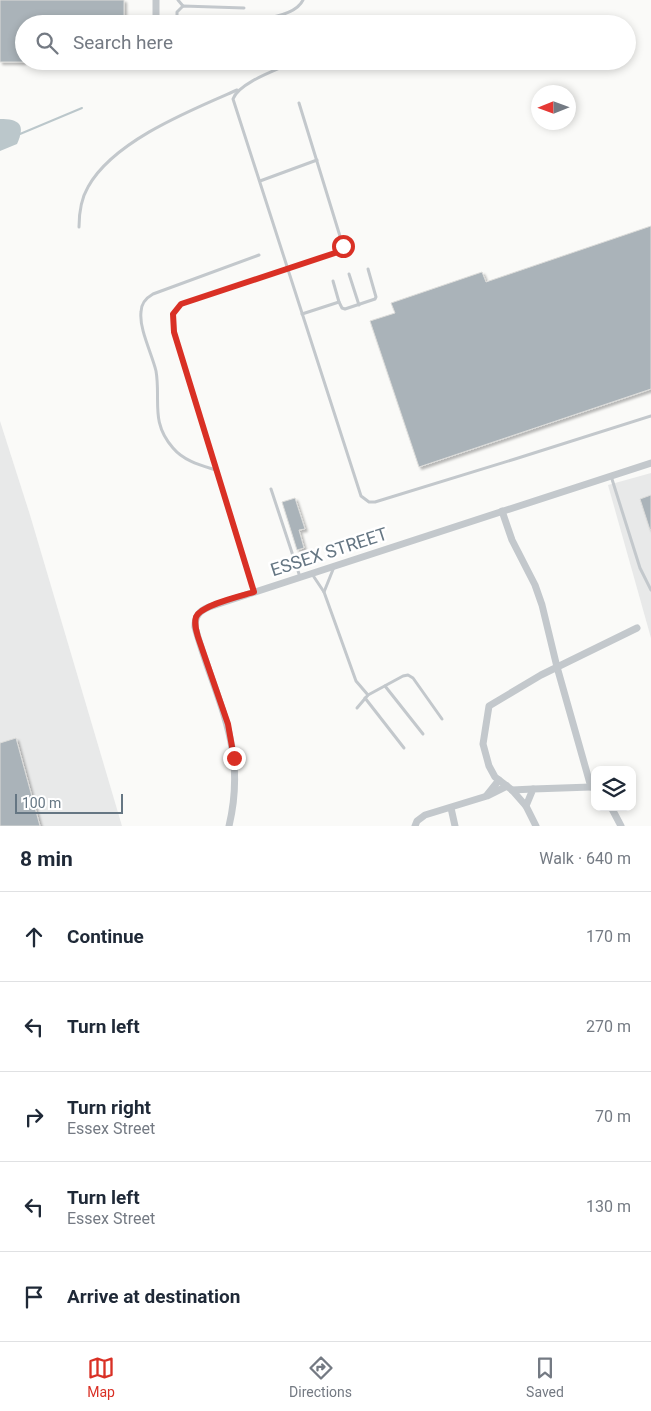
<!DOCTYPE html>
<meta charset="utf-8">
<style>
:root{--surface:#fff;--page:#f2f2f3;--text:#1f2937;--muted:#747a83;--line:#e0e1e3;--accent:#d93025}
body{margin:0;font-family:Roboto,sans-serif;background:var(--page);color:var(--text)}
.controls{position:absolute;right:15px;bottom:15px;display:grid;overflow:hidden;border-radius:10px;box-shadow:0 2px 8px #0003}
.controls button{width:45px;height:45px;display:grid;place-items:center;padding:0;border:0;border-bottom:1px solid var(--line);background:var(--surface);color:var(--text);font:25px sans-serif}
.compass{position:absolute;left:531px;top:85px;width:45px;height:45px;border-radius:50%;background:var(--surface);box-shadow:0 2px 8px #0003;rotate:269deg}
.scale{position:absolute;left:15px;bottom:12px;width:108px;box-sizing:border-box;padding-left:5px;border:2px solid #657683;border-top:0;font-size:14px;line-height:18px;white-space:nowrap;color:#657683;-webkit-text-stroke:4px #fff;paint-order:stroke}
.stop{position:absolute;width:15px;height:15px;margin:-11px;border:4px solid #d93025;border-radius:50%;background:#fff}
.stop.end{background:#d93025;border-color:#fff;box-shadow:0 1px 5px #0008}
.list{margin:0;padding:0;list-style:none}
h2{display:flex;justify-content:space-between;align-items:center;height:65px;margin:0;padding:0 20px;font-size:21px}
h2 small{font-size:16px;font-weight:400;color:var(--muted)}
.list li{display:grid;grid-template-columns:32px 1fr auto;gap:15px;align-items:center;box-sizing:border-box;height:90px;padding:0 20px;border-top:1px solid var(--line)}
.list b{display:block;font-size:19px;white-space:nowrap}
.list p{margin:0;font-size:16px;white-space:nowrap;color:var(--muted)}
.list em{font-size:16px;font-style:normal;color:var(--muted)}
.icon{flex:none;width:28px;height:28px;fill:none;stroke:currentColor;stroke-width:2;stroke-linecap:round;stroke-linejoin:round}
.map{position:relative;flex:none;width:651px;height:826px;overflow:hidden}
.search{position:absolute;background:var(--surface);box-shadow:0 2px 8px #0003;left:15px;right:15px;top:15px;height:55px;display:flex;align-items:center;gap:12px;box-sizing:border-box;padding:0 18px;border-radius:28px;color:var(--muted);font-size:19px}
.sheet{height:515px;background:var(--surface)}
nav{display:flex;justify-content:space-around;align-items:center;box-sizing:border-box;height:70px;border-top:1px solid var(--line);background:var(--surface);font-size:14px;color:var(--muted)}
nav a{display:grid;justify-items:center;gap:2px}
nav .on{color:var(--accent)}
.map>svg:first-child{display:block}
.built{fill:#e8e9e9}
.water{fill:#bbc7cb}
.lines{fill:none;stroke-linecap:round;stroke-linejoin:round}
.stream{stroke:#bbc7cb;stroke-width:2}
.building{fill:#aab3b9;stroke:#dcdcda;filter:url(#shadow)}
.lane{stroke:#c3c8cc;stroke-width:3}
.street{stroke:#c3c8cc;stroke-width:7}
.route{stroke:#d93025;stroke-width:6}
.labels{text-anchor:middle;stroke-width:5;stroke-linejoin:round;paint-order:stroke}
.street-label{font-size:18px;fill:#657683;stroke:#fff}
</style>
<div class="map">
<svg width="651" height="826" viewBox="0 0 651 826">
<defs>
<filter id="shadow"><feDropShadow dx="2.5" dy="2.5" stdDeviation="1" flood-color="#0004"/></filter>
</defs>
<rect width="100%" height="100%" fill="#fafaf8"/>
<g class="built">
<polygon points="0,421 30,515 122,826 0,826"/>
<polygon points="651,473 651,638 608,485"/>
</g>
<path class="water" d="M0 119C19 119 26 124 17 144L0 151Z"/>
<g class="lines">
<polyline class="stream" points="20,134 82,108"/>
</g>
<g class="building">
<polygon points="0,0 124,0 124,24 24,24 24,62 0,62"/>
<polygon points="651,226 651,389 419,467 370,321 395,313 391,303 482,272 486,282"/>
<polygon points="651,495 651,529 650,530 640,499"/>
<polygon points="295,498 305,529 299,530 304,548 297,550 282,502"/>
<polygon points="16,738 40,826 0,826 0,743"/>
</g>
<g class="lines">
<g class="lane">
<polyline points="178,0 183,6"/>
<path d="M244 8 183 6 177 12V18L181 21C209 20 290 27 303 0"/>
<polyline points="377,24 385,20"/>
<path d="M296 61C280 69 239 82 233 99L361 496 369 502H375L515 459 651 416"/>
<polyline points="260,181 317,160"/>
<path d="M79 227C79 213 81 199 88 187 113 141 191 110 237 90"/>
<polyline points="349,274 359,305"/>
<polyline points="339,302 342,308 345,309 375,299 376,297 368,269"/>
<polyline points="302,314 339,302 333,281"/>
<path d="M216 470C200 465 184 461 173 448 150 422 161 400 156 371 152 354 139 329 141 312 141 303 146 298 153 294L259 255"/>
<polyline points="611,476 640,568 651,590"/>
<polyline points="271,489 300,577"/>
<polyline points="312,574 324,592 356,681 368,695"/>
<path d="M254 591 174 332C171 321 173 313 181 304L338 252 343 246 299 103"/>
<polyline points="324,592 334,567"/>
<polyline points="385,686 423,734"/>
<polyline points="365,698 404,748"/>
<polyline points="357,708 368,695 403,676 408,675 413,678 442,719"/>
</g>
<g class="street">
<polyline points="156,24 156,0"/>
<polyline points="502,511 512,540 535,585 542,605 557,667 591,787 595,787"/>
<polyline points="512,790 533,789"/>
<polyline points="487,795 499,780"/>
<polyline points="526,806 512,790 495,777 489,766 483,744 489,706 541,675 637,628"/>
<polyline points="611,807 621,826"/>
<polyline points="451,808 455,826"/>
<path d="M229 826C248 746 215 700 195 627 195 616 199 611 209 607L651 463"/>
<polyline points="415,826 417,821 425,815 487,796 507,786"/>
<polyline points="536,826 526,806 533,789 591,787"/>
</g>
</g>
<g class="lines">
<path class="route" d="M234 758 228 724 198 637C196 630 194 624 196 617 201 605 241 596 254 592L174 332 173 314 181 304 338 252 343 246"/>
</g>
<g class="labels">
<g class="street-label">
<text transform="translate(329 552) rotate(-18)" y="6">ESSEX STREET</text>
</g>
</g>
</svg>
<div class="controls">
<button><svg class="icon" aria-label="layers" viewBox="0 0 24 24"><path d="M12 4l9 5-9 5-9-5zM3 14l9 5 9-5"/></svg></button>
</div>
<svg class="compass" viewBox="-18 -18 36 36"><path d="M0-13l5 13h-10z" fill="#e53935"/><path d="M0 13l5-13h-10z" fill="#747a83"/></svg>
<div class="scale">100 m</div>
<div class="stop" style="left:343px;top:246px"></div>
<div class="stop end" style="left:234px;top:758px"></div>
<div class="search"><svg class="icon" aria-label="search" viewBox="0 0 24 24"><circle cx="10" cy="10" r="6"/><path d="M15 15l6 6"/></svg>Search here</div>
</div>
<section class="sheet">
<h2>8 min<small>Walk · 640 m</small></h2>
<ul class="list">
<li><svg class="icon" aria-label="ahead" viewBox="0 0 24 24"><path d="M12 20V5M6 11l6-6 6 6"/></svg><div><b>Continue</b></div><em>170 m</em></li>
<li><svg class="icon" aria-label="left" viewBox="0 0 24 24"><path d="M17 20v-9H6M10 6l-5 5 5 5"/></svg><div><b>Turn left</b></div><em>270 m</em></li>
<li><svg class="icon" aria-label="right" viewBox="0 0 24 24"><path d="M7 20v-9h11M14 6l5 5-5 5"/></svg><div><b>Turn right</b><p>Essex Street</p></div><em>70 m</em></li>
<li><svg class="icon" aria-label="left" viewBox="0 0 24 24"><path d="M17 20v-9H6M10 6l-5 5 5 5"/></svg><div><b>Turn left</b><p>Essex Street</p></div><em>130 m</em></li>
<li><svg class="icon" aria-label="arrive" viewBox="0 0 24 24"><path d="M6 21V4h12l-3 4 3 4H6"/></svg><div><b>Arrive at destination</b></div></li>
</ul>
</section>
<nav>
<a class="on"><svg class="icon" aria-label="map" viewBox="0 0 24 24"><path d="M3 6l6-2 6 2 6-2v14l-6 2-6-2-6 2zM9 4v14M15 6v14"/></svg>Map</a>
<a><svg class="icon" aria-label="directions" viewBox="0 0 24 24"><path d="M12 3l9 9-9 9-9-9zM9 14v-3h6M13 9l2 2-2 2"/></svg>Directions</a>
<a><svg class="icon" aria-label="saved" viewBox="0 0 24 24"><path d="M7 4h10v16l-5-4-5 4z"/></svg>Saved</a>
</nav>
